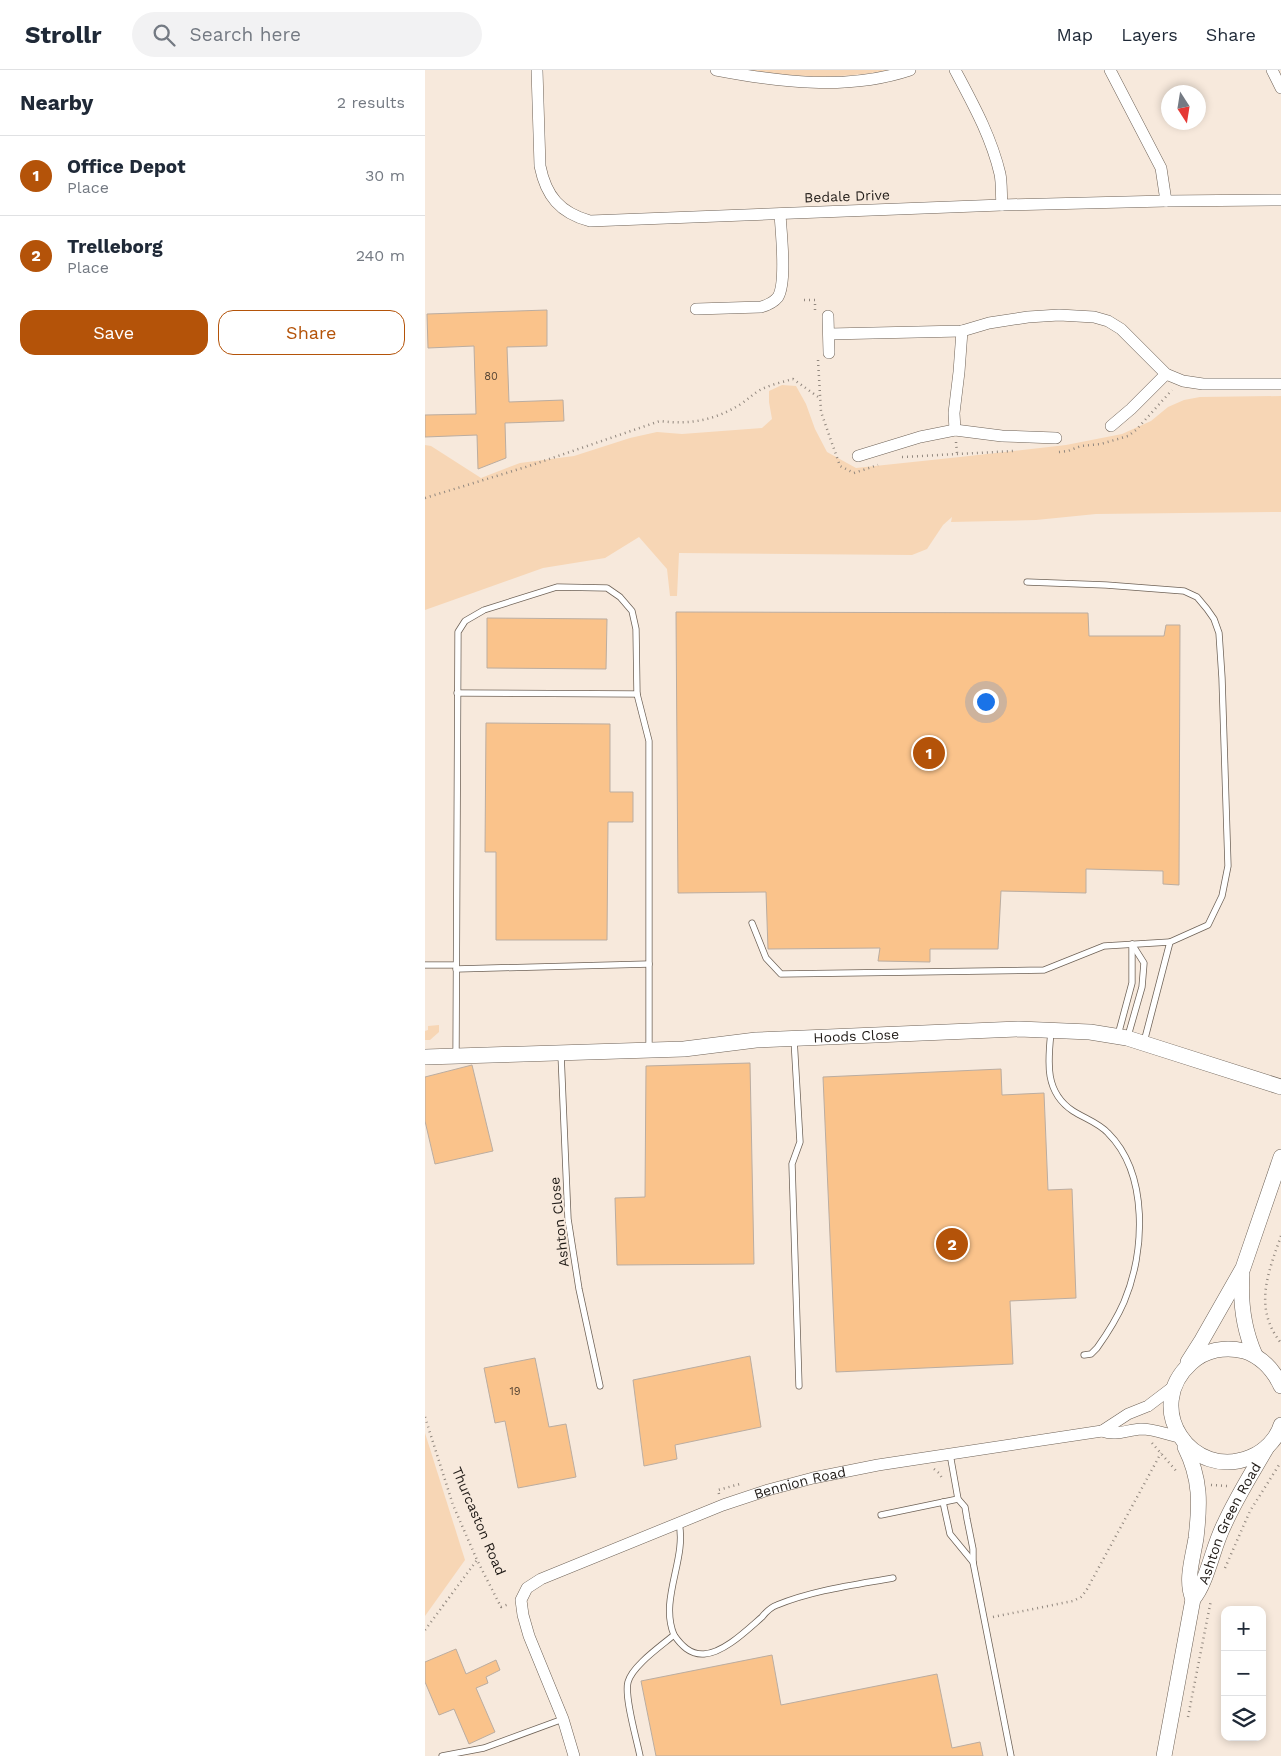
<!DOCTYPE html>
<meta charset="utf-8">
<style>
:root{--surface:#fff;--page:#f2f2f3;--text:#1f2937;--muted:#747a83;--line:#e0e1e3;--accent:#b45309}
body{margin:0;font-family:"Work Sans",sans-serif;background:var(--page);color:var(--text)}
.controls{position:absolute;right:15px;bottom:15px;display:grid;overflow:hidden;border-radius:10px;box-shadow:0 2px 8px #0003}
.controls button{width:45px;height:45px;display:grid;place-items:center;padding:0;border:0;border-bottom:1px solid var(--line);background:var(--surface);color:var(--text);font:25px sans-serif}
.compass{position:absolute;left:736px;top:15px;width:45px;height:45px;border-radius:50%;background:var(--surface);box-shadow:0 2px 8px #0003;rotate:168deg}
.you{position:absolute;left:560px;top:631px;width:18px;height:18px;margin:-12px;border:4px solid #fff;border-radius:50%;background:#1a73e8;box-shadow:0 0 0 8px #1a73e833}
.badge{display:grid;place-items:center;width:32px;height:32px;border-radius:50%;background:var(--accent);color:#fff;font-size:16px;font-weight:700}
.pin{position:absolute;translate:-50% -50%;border:2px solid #fff;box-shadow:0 1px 5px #0006}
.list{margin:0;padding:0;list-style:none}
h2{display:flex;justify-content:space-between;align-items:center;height:65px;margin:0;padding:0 20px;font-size:21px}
h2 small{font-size:16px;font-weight:400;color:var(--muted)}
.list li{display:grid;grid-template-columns:32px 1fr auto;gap:15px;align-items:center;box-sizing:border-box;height:80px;padding:0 20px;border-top:1px solid var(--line)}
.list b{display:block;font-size:19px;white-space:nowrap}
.list p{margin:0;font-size:16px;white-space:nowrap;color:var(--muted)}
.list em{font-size:16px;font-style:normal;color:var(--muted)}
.actions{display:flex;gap:10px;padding:15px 20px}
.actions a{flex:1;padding:11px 0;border:1px solid var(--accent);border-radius:15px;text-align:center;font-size:18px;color:var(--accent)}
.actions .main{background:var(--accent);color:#fff}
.icon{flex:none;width:28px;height:28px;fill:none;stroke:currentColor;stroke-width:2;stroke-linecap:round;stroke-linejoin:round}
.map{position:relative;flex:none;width:856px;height:1686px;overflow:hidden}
header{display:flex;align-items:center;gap:30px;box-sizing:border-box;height:70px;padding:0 25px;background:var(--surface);border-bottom:1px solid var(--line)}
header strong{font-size:24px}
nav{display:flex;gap:28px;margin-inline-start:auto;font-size:18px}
.search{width:350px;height:45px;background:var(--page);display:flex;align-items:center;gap:12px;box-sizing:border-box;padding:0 18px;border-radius:28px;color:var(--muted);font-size:19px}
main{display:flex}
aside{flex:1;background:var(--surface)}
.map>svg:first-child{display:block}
.green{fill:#f7d6b5}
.building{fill:#fac38b;stroke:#bbada1}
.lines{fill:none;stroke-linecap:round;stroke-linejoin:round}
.service-casing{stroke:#6e6257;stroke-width:7}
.minor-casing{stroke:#6e6257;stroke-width:12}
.tertiary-casing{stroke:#6e6257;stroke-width:16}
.path{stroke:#92887f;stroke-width:2.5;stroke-dasharray:1 4;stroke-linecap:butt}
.service{stroke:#fff;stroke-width:5.5}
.minor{stroke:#fff;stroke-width:11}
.tertiary{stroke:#fff;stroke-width:15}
.labels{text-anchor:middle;stroke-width:4;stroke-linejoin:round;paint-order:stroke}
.number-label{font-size:11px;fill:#564534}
.street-label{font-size:14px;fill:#201b17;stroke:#f7e9dc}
</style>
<header>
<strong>Strollr</strong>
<div class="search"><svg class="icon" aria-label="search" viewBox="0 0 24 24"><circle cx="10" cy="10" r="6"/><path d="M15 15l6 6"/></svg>Search here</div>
<nav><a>Map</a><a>Layers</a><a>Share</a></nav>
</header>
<main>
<aside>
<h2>Nearby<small>2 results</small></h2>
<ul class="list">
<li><span class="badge">1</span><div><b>Office Depot</b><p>Place</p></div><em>30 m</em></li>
<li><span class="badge">2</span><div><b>Trelleborg</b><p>Place</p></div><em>240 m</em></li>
</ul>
<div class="actions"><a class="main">Save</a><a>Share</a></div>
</aside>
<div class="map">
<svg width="856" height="1686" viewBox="0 0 856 1686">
<rect width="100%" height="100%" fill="#f7e9dc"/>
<g class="green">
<path d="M321 0H467C415 9 373 8 321 0Z"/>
<polygon points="357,315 371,316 381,334 390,359 402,382 431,398 535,387 641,375 697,364 726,351 743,337 759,330 775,327 856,326 856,442 671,444 611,450 526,452 527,447 518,455 502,479 487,485 254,483 252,526 245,526 242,499 214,467 180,488 118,498 0,540 0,375 6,376 56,408 95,393 149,386 205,368 232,362 257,364 337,358 347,349 344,332 344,321"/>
<polygon points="14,955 14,962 5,970 0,970 0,961 3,960 3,956"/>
<polygon points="0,1363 40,1490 0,1546"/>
</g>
<g class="building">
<polygon points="122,240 122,276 82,277 84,332 138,330 139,351 80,353 81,388 53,399 52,365 0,367 0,345 51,344 49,276 3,278 2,244"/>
<polygon points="251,542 663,543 664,566 739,566 741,555 755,555 754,815 738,814 738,801 661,799 661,823 576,821 573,879 505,879 505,892 453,891 455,878 343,879 341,822 253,823"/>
<polygon points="62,548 182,549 181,599 62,598"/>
<polygon points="61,653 185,654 185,722 208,722 208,752 183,752 182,870 71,870 71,782 60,782"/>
<polygon points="325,993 329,1194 192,1195 190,1128 220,1127 221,996"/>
<polygon points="47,995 68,1081 10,1094 0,1051 0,1007"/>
<polygon points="576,999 577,1025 619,1023 623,1120 647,1119 651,1228 585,1231 588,1294 411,1302 398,1007"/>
<polygon points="325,1286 336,1357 250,1375 252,1389 219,1396 208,1310"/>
<polygon points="110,1288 124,1357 141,1354 151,1407 93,1418 80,1351 70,1353 59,1298"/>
<polygon points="31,1579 41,1604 71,1590 75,1600 61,1607 63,1613 51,1618 70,1662 44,1674 29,1639 14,1645 0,1612 0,1592"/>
<polygon points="347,1585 356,1635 512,1604 527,1678 555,1672 558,1686 231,1686 216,1611"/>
</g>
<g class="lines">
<defs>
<g id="service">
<polyline points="602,512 681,515 759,521 772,527 782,539 789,549 794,563 797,608 803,796 797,826 783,855 745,872 719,972"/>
<polyline points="32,623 212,624"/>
<polyline points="327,853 341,888 356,904 619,900 679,876 745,872"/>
<polyline points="0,895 31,895"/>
<polyline points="31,899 224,894"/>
<path d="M626 962C623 991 619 1022 648 1041 659 1048 674 1053 683 1063 724 1104 720 1182 699 1232 692 1248 682 1264 672 1278L666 1284 659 1285"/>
<polyline points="693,965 707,913 707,876"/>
<polyline points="703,966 717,917 719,893 707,874"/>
<polyline points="369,969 375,1072 367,1094 374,1316"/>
<polyline points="136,984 143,1149 154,1219 175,1316"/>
<polyline points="31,986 33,562 40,551 59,540 132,517 182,518 195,527 207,541 211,559 212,624 224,671 224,979"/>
<polyline points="525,1384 533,1429 540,1437 542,1449 548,1479 548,1492 586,1686"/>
<polyline points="518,1432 525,1464 548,1492"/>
<polyline points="456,1445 533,1429"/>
<path d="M249 1565C256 1575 265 1585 279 1584 299 1583 323 1559 337 1547 341 1542 346 1537 352 1535 389 1520 429 1515 468 1508"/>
<polyline points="17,1686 59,1678 138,1649"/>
<path d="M215 1686C212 1670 199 1627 203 1612 207 1596 236 1576 249 1565 234 1529 262 1489 254 1453"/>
</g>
<g id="minor">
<path d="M112 0 115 96C121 126 135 143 165 151L577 135 741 131 856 130"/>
<path d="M291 0C354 12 422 21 485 0"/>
<path d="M530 0C548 34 566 66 575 104 577 114 576 125 577 135"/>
<polyline points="685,0 736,98 741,131"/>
<polyline points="847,0 856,18"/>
<path d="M271 239 336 237C343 235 349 232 353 227 362 212 356 162 355 144"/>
<polyline points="403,246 404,283"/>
<polyline points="404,264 537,261 564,253 603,247 634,245 669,247 683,251 696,259 741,304 758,311 778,314 856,314"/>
<polyline points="686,356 706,339 741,304"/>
<polyline points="530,360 529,343 534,302 537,261"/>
<polyline points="433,386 495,367 530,360 577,366 631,368"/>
<polyline points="677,1361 703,1344 723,1336 748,1317"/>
<path id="s1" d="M149 1686 138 1649 104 1566 98 1545 96 1530 102 1518 116 1509 298 1435 343 1420 388 1408 453 1395 677 1361C691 1366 702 1360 716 1359 730 1359 743 1365 755 1367"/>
</g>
<g id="tertiary">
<path id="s2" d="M0 987 259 979 331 970 594 959 665 962 702 968 856 1017"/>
<path d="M817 1204C815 1233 818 1258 830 1285"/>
<polyline points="763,1292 777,1270 818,1198 856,1087"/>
<path d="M856 1316C848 1299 837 1287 819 1281 800 1276 780 1280 766 1293 717 1337 766 1412 826 1387 840 1381 852 1369 856 1355"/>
<path d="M760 1377C776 1409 775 1434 771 1468 768 1488 760 1510 768 1529"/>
<path id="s3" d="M739 1686 768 1529C782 1513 788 1476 799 1455 811 1428 827 1403 842 1377"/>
</g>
</defs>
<use href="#service" class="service-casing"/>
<use href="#minor" class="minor-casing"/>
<use href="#tertiary" class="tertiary-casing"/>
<g class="path">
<polyline points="379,230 390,230 390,243"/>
<polyline points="393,290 396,342 415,396 429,403 453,395"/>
<polyline points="531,372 532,383"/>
<polyline points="634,382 643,381 656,376 676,374 703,366 711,360 747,320"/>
<polyline points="477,387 589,381"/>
<path d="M0 428 104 396 235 351C266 355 290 350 316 334 323 329 328 324 335 320 345 315 357 312 368 309L396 329"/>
<path d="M856 1166C843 1203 828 1238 856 1273"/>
<polyline points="0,1347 28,1435 52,1490 76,1537 84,1534"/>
<polyline points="727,1373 753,1403"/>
<polyline points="509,1399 514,1403 517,1408 519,1408"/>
<polyline points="786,1415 803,1416"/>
<polyline points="294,1424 293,1420 315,1414"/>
<polyline points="800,1498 825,1441 854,1395 856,1394"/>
<polyline points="568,1547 648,1531 656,1527 661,1521 736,1383"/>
<polyline points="0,1560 52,1490"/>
<polyline points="763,1647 786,1530"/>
</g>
<use href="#service" class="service"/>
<use href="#minor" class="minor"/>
<use href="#tertiary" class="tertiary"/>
</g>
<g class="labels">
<g class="number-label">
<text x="66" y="310">80</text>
<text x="90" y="1325">19</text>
</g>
<g class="street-label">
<text transform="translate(422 126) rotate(-2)" y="5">Bedale Drive</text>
<text dy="5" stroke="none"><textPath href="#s2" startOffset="432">Hoods Close</textPath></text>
<text transform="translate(134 1152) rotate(-96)" y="5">Ashton Close</text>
<text dy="5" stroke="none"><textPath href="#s1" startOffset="472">Bennion Road</textPath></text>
<text transform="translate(54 1451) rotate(67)" y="5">Thurcaston Road</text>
<text dy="5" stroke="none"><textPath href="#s3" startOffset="244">Ashton Green Road</textPath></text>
</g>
</g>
</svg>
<div class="controls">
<button>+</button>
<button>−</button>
<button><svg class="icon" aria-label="layers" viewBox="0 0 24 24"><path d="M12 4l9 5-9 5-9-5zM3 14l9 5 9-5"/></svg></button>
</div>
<svg class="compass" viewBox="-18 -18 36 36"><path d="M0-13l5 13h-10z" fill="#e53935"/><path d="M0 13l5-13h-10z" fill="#747a83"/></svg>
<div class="you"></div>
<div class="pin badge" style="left:504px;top:683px">1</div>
<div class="pin badge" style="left:527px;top:1174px">2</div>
</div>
</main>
